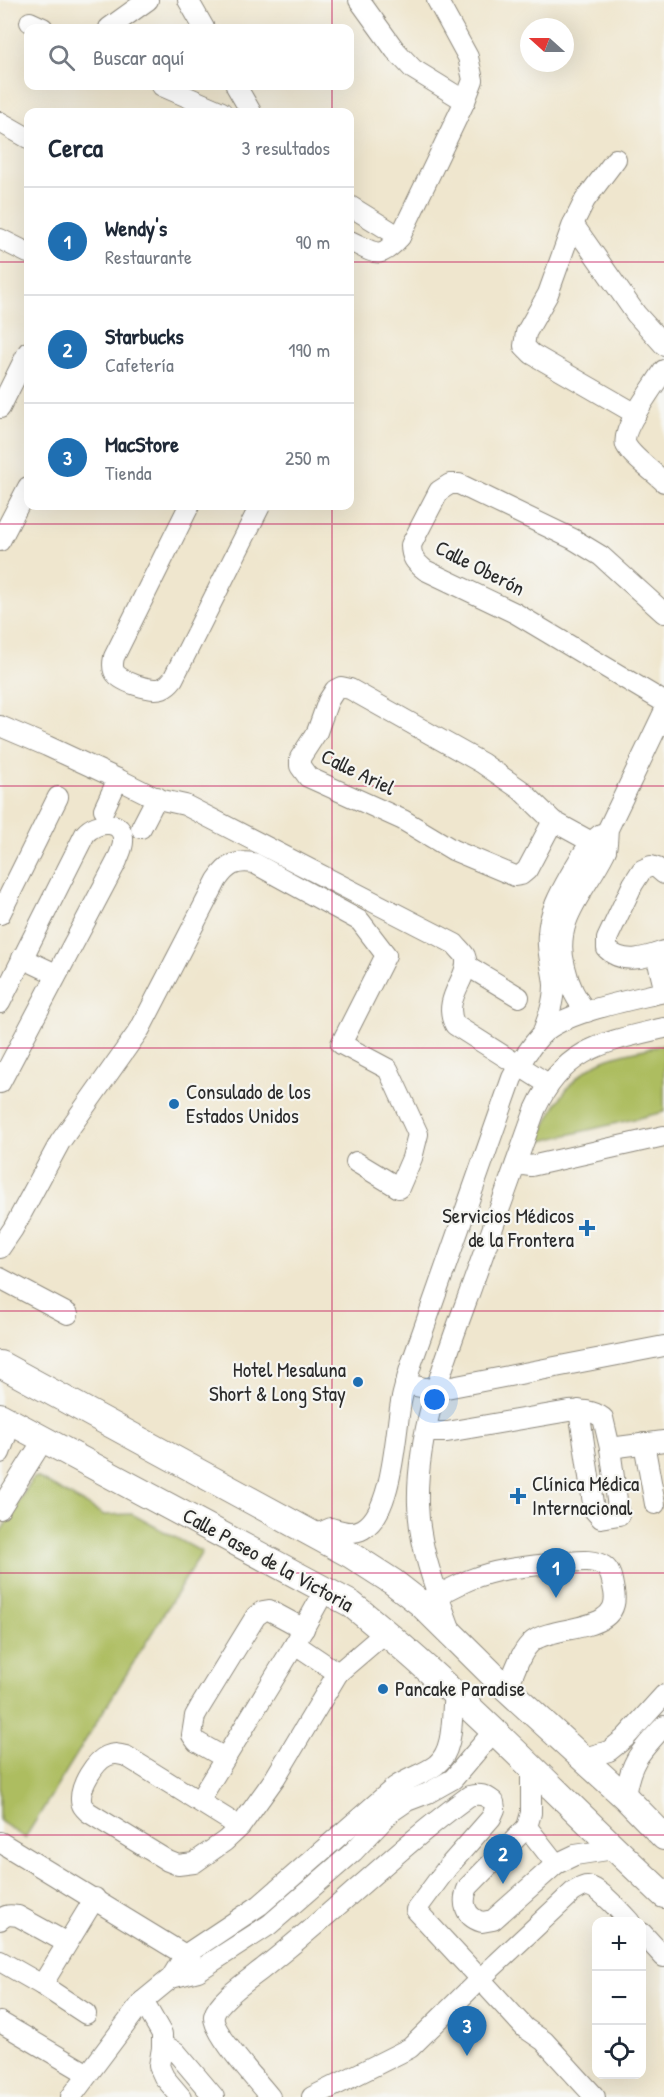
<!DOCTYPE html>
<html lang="es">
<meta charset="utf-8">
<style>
:root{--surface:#fff;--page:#f2f2f3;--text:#1f2937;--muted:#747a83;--line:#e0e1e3;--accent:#1f6fb2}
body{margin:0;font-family:"Patrick Hand",sans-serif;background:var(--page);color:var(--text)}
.controls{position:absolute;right:18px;bottom:18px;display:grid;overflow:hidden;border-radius:12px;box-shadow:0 6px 24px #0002}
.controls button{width:54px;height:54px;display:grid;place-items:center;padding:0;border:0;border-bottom:2px solid var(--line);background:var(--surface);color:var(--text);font:30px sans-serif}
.compass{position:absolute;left:520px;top:18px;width:54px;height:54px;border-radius:50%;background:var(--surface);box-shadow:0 6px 24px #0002;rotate:291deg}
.you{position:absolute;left:435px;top:1400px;width:21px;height:21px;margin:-15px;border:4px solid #fff;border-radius:50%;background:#1a73e8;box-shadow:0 0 0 9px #1a73e833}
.badge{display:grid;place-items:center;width:39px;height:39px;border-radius:50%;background:var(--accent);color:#fff;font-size:20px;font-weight:700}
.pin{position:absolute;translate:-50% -50px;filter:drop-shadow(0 2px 3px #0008)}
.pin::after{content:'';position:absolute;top:32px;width:21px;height:18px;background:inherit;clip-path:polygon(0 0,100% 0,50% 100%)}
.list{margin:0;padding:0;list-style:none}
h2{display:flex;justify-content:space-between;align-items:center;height:78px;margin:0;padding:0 24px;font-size:26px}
h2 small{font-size:20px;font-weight:400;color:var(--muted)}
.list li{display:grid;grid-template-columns:39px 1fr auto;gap:18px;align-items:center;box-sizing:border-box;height:108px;padding:0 24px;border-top:2px solid var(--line)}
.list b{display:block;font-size:22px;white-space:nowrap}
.list p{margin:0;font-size:20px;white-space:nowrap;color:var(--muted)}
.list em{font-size:20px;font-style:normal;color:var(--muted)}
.icon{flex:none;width:33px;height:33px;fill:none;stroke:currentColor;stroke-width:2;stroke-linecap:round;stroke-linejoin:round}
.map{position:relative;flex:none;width:664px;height:2097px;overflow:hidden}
.search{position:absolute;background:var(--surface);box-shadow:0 6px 24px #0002;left:24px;top:24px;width:330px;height:66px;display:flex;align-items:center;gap:15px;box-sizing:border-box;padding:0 21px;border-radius:12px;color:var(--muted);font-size:22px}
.panel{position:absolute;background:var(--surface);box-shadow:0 6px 24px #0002;left:24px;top:108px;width:330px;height:402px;border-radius:12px}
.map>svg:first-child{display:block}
.green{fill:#adbd60;stroke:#6c7446;stroke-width:1.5}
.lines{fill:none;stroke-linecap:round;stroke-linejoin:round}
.minor-casing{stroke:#8d887c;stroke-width:22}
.major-casing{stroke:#8d887c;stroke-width:28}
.minor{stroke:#fff;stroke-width:20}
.major{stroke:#fff;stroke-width:26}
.grid{fill:none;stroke:#c2185b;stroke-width:1.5;stroke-opacity:0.55}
.poi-dot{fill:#1f6fb2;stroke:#f6f6f2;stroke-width:2}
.labels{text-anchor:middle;stroke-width:4.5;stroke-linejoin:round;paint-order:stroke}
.street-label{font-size:21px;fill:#2b2b2b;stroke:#f6f6f2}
.poi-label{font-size:21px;fill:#2b2b2b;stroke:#f6f6f2;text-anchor:start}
</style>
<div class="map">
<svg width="664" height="2097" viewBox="0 0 664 2097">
<rect width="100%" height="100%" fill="#f6f6f2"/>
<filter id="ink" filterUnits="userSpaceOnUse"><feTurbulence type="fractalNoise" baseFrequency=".0167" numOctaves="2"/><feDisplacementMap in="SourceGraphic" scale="12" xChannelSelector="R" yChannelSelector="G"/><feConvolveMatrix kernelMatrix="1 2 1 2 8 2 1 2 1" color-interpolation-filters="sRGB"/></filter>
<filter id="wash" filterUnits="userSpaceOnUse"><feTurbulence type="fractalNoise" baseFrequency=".008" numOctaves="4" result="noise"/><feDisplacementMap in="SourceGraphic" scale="24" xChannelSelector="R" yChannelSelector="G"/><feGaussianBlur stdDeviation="1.35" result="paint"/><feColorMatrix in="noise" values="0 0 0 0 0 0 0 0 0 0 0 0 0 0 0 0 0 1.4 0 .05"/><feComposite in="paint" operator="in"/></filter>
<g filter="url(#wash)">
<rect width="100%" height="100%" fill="#efe6ce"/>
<g class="green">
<path d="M664 1045V1112L538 1142C553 1107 570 1072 609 1058 626 1052 646 1049 664 1045Z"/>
<polygon points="37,1477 104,1515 132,1514 202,1552 25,1838 0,1821 0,1533 33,1478"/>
</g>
</g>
<g filter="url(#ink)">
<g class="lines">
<defs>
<g id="minor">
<polyline points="188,0 204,28"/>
<polyline points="359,0 395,50 413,69 465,101"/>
<polyline points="30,22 43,28"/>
<polyline points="109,28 148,0"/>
<polyline points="162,86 222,112"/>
<polyline points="236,86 251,112"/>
<polyline points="0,122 28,138"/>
<polyline points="616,159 585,200 573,224 548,294 526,333 524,346 532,354 636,414"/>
<polyline points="350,206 400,237"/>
<polyline points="573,224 636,314 664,345"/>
<polyline points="0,239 28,253"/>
<path d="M350 241C376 253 379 261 400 237L465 101 473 80 468 57 437 0"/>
<path d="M664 370C655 385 620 430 626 445 632 457 654 472 664 482"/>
<polyline points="0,408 28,352"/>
<path d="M189 506 114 657C113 662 112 666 114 671 119 682 152 692 162 688 167 686 170 683 173 679L260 506"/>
<polyline points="0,541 28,487"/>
<path d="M664 613 601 556 573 539 459 484H450L439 491 411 545C411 557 415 562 425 570L515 613 664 702"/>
<polyline points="0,726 47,746 118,779"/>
<path d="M104 809 118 779 158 799 185 805 455 944C458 948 463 952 465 956 473 975 440 998 455 1025L548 1084"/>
<polyline points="553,821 527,870 521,875 515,876 453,850 403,820 308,777 300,766 300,758 317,732 328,701 335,690 341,687 350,689 482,763 521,790 553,821 606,850"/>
<polyline points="141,828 157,797"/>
<path d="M664 874 657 868 651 866 642 870 633 884 607 939V949C623 965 645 958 664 951"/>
<polyline points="0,914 58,797"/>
<polyline points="656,954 664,988"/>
<polyline points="22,958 56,974"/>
<polyline points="466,965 519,997"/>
<path d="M0 1003 85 834C97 820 125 819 123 842 123 848 119 855 117 861L0 1083"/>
<path d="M587 1012C575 999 569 985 565 967 552 920 586 891 605 852 608 846 607 837 608 829L664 712"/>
<path d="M542 1034C548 1018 554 1002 554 985 553 968 546 952 548 934 549 911 562 890 573 870 581 857 588 844 601 834"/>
<polyline points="516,1164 531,1166 664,1136"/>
<path d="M0 1248 13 1229 60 1142 140 1029 217 880C227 865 236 860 254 863L360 921 386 955 341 1044 388 1069 418 1134 412 1158 399 1188 356 1162"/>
<polyline points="0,1278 68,1314"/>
<polyline points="405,1384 436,1390 664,1346"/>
<path d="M426 1432H447L569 1411C583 1410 592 1410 603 1418L610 1448 619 1515 601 1518 594 1510 579 1410"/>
<polyline points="644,1443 655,1504"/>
<polyline points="610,1448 664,1441"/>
<polyline points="0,1453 11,1422"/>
<polyline points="0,1509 44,1439"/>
<path d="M315 1535 331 1528C342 1531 352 1535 363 1529 393 1512 395 1434 401 1402 404 1388 408 1375 412 1362L512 1078C520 1063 529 1048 541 1035 564 1012 631 1000 664 992"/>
<path d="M427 1600C442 1594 455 1586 469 1580 500 1567 535 1566 568 1562 580 1561 593 1559 604 1566 612 1572 612 1582 614 1591 622 1634 556 1624 533 1641 520 1651 514 1674 507 1689"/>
<path d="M451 1631C436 1590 419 1548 418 1504 416 1434 445 1359 469 1294 491 1232 513 1171 535 1110 563 1048 605 1042 664 1028"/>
<polyline points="295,1644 338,1673"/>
<polyline points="225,1758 197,1742 192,1735 195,1716 200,1707 256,1616 263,1611 269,1610 304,1629"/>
<polyline points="584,1758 609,1751 625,1738 664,1695"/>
<path d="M531 1769V1813L527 1827 468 1887C461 1903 465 1917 482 1922L493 1920 556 1864 575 1855 614 1849"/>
<path d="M625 1797C630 1761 640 1752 664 1726"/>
<polyline points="199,1801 295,1644 325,1590"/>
<path d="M240 1827 126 1756C119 1754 114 1753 107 1756 95 1761 80 1786 81 1800 81 1805 84 1808 88 1812L168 1861 178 1865 194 1863 225 1841 240 1827 275 1778 338 1673 386 1632"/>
<polyline points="527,1827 556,1864"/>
<polyline points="0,1842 185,1955 193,1964"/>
<path d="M0 1920C6 1914 11 1915 18 1916L67 1943"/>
<polyline points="642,1933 664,1957"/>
<polyline points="0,1961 42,1985 86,2014"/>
<polyline points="171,1978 198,1971 269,1925 353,1852 391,1812 407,1801 428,1793 453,1779 493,1732"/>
<polyline points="42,1985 95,1898"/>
<polyline points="143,2001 162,2034 162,2048 159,2066 164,2077 181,2097"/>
<polyline points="0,2022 88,2074"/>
<polyline points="162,2048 169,2048 176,2052 214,2097"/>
<path d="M71 2097 143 2001 171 1978 185 1955 260 1905 395 1787C408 1778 424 1774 436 1765 455 1750 451 1715 454 1694"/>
<path d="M270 2097C259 2083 211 2031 214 2016 217 2000 253 1977 266 1966 335 1912 398 1848 469 1796 480 1793 485 1795 494 1802L495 1809 491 1818 447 1868 416 1910 480 1979 573 1892C577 1890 582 1886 587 1886 599 1887 621 1912 630 1922"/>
<polyline points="312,2097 410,2048 480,1979 525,2028 544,2041 595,2097"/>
</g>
<g id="major">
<polyline points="0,1364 351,1555 393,1582 420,1603 507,1689 625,1797 664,1837"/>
<path d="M0 1416 351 1604C462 1693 560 1798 664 1895"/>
</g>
</defs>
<use href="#minor" class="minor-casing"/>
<use href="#major" class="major-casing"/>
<use href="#minor" class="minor"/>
<use href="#major" class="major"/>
</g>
</g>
<path class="grid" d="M332 0V28M332 86V112M0 262H28M350 262H664M332 506V2097M0 524H664M0 786H664M0 1048H664M0 1311H664M0 1573H664M0 1835H664"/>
<g class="poi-dot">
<circle cx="174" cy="1104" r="6"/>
<path d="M584 1219h6v6h6v6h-6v6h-6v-6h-6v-6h6z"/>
<circle cx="358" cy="1382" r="6"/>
<path d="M515 1487h6v6h6v6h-6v6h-6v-6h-6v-6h6z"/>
<circle cx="383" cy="1689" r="6"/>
</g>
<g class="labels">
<g class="street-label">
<text transform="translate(480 568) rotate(27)" y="7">Calle Oberón</text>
<text transform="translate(358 772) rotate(26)" y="7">Calle Ariel</text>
<text transform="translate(268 1560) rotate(29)" y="7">Calle Paseo de la Victoria</text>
</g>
<g class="poi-label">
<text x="186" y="1099">Consulado de los<tspan x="186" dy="24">Estados Unidos</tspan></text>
<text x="574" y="1223" text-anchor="end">Servicios Médicos<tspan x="574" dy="24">de la Frontera</tspan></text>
<text x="346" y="1377" text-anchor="end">Hotel Mesaluna<tspan x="346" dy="24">Short &amp; Long Stay</tspan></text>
<text x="532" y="1491">Clínica Médica<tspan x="532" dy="24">Internacional</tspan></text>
<text x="395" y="1696">Pancake Paradise</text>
</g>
</g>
</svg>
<div class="controls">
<button>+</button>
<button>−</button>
<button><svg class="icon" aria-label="locate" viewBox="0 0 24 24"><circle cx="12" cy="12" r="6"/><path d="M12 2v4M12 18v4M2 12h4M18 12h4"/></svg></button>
</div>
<svg class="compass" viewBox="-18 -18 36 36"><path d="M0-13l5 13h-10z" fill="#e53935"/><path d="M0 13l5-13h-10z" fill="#747a83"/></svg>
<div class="you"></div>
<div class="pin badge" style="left:556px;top:1598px">1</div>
<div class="pin badge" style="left:503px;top:1884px">2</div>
<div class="pin badge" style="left:467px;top:2056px">3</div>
<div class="search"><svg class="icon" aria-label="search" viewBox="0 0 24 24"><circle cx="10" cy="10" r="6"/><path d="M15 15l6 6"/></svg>Buscar aquí</div>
<section class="panel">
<h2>Cerca<small>3 resultados</small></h2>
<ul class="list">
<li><span class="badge">1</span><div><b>Wendy's</b><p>Restaurante</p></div><em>90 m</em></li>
<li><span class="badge">2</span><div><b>Starbucks</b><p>Cafetería</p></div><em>190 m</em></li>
<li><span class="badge">3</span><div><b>MacStore</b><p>Tienda</p></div><em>250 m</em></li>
</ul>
</section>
</div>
